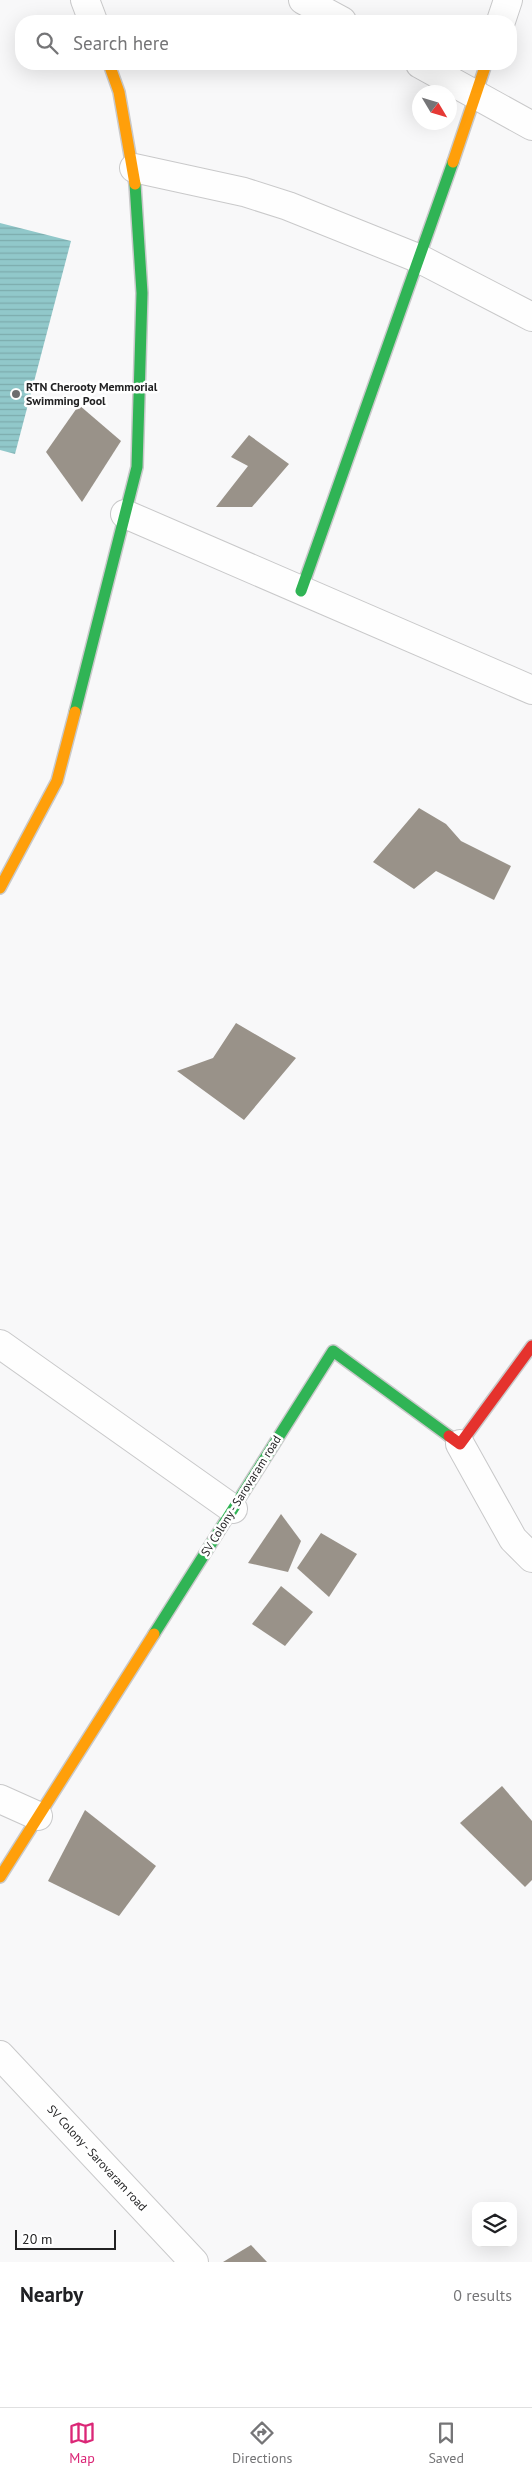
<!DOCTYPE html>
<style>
:root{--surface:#fff;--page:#f6f6f6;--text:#202124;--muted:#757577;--line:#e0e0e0;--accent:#db2777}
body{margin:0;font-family:"PT Sans",sans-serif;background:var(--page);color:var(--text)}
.controls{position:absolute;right:15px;bottom:15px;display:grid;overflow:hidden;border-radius:10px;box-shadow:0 5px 20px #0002}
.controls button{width:45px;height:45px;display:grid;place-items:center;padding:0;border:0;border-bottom:1px solid var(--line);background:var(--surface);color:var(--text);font:25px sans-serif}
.compass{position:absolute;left:412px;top:85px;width:45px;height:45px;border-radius:50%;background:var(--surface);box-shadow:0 5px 20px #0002;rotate:128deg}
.scale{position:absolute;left:15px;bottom:12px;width:101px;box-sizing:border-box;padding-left:5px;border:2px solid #222223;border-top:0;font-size:14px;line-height:18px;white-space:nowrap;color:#222223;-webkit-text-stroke:4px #fff;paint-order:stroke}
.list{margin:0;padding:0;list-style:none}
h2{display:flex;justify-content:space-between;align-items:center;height:65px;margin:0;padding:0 20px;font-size:21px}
h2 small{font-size:16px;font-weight:400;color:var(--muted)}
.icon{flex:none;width:28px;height:28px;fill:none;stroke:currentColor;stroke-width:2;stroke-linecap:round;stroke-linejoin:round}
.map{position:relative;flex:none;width:532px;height:2262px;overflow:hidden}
.search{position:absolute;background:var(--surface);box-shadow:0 5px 20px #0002;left:15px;right:15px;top:15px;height:55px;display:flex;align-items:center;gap:12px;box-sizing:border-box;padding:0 18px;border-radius:20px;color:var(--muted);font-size:19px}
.sheet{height:145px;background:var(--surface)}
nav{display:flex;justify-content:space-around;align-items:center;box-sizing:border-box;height:70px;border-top:1px solid var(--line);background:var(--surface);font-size:14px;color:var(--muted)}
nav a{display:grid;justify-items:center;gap:2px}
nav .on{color:var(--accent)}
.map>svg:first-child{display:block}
.water{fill:url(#water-rules)}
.building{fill:#999289}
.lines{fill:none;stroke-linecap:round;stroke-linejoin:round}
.street-casing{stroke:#c9c9ca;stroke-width:30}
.fast-casing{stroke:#c9c9ca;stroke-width:14}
.slow-casing{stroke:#c9c9ca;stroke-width:14}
.jam-casing{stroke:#c9c9ca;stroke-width:14}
.street{stroke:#fefefe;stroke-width:28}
.fast{stroke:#30b455;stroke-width:11}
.slow{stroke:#ff9f0a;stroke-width:11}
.jam{stroke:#e5322d;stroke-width:11}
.poi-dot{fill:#6d6d6e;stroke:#fff;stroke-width:2}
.labels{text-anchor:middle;stroke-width:5;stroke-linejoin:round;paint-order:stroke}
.poi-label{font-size:12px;font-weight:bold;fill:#222223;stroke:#fff;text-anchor:start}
.street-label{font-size:12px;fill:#222223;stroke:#fff}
</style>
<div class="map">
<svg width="532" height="2262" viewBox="0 0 532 2262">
<defs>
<pattern id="water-rules" width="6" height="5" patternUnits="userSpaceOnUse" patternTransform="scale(1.25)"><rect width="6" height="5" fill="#91c8ca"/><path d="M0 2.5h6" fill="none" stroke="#7dacad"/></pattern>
</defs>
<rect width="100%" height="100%" fill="#f8f8f9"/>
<polygon class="water" points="0,223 71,241 15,454 0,450"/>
<g class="building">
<polygon points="79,405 121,441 82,502 46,452"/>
<polygon points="249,435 289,464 252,507 216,507 248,466 231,457"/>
<polygon points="419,808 446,824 461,841 511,866 494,900 436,871 414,889 373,862"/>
<polygon points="236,1023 296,1058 244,1120 177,1071 213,1058"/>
<polygon points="281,1514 301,1541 288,1572 248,1563"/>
<polygon points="321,1533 357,1554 329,1597 297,1568"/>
<polygon points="281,1586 313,1612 285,1646 252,1624"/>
<polygon points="502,1786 532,1821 532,1880 525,1887 460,1823"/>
<polygon points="85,1810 156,1866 119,1916 48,1881"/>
<polygon points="251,2245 267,2262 223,2262"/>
</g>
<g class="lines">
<defs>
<g id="street">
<polyline points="85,0 93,21"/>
<polyline points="303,0 342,21"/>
<polyline points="501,21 508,0"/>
<polyline points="420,64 532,126"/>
<polyline points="134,168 244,192 288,206 420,259 532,317"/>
<polyline points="125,514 532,690"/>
<polyline points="0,1344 233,1509"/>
<polyline points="460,1444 513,1539 532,1558"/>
<polyline points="0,1799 38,1816"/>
<polyline points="0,2055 194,2262"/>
</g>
<g id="fast">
<polyline points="301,591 453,162"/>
<polyline points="75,712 137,467 142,293 135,184"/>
<polyline points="154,1634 333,1351 449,1436"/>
</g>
<g id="slow">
<polyline points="109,64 119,92 135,184"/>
<polyline points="453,162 486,64"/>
<polyline points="0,888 57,781 75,712"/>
<polyline points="0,1877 154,1634"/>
</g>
<polyline id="jam" points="449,1436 460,1444 532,1346"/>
</defs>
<use href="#street" class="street-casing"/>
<use href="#fast" class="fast-casing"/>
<use href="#slow" class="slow-casing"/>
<use href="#jam" class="jam-casing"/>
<use href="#street" class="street"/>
<use href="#fast" class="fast"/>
<use href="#slow" class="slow"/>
<use href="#jam" class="jam"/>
</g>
<circle class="poi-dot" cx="16" cy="394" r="5"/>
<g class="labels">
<g class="poi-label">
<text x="26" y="391">RTN Cherooty Memmorial<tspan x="26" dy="14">Swimming Pool</tspan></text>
</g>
<g class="street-label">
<text transform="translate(241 1496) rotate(-58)" y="4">SV Colony - Sarovaram road</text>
<text transform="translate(97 2158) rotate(47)" y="4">SV Colony - Sarovaram road</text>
</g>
</g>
</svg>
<div class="controls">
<button><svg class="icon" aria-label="layers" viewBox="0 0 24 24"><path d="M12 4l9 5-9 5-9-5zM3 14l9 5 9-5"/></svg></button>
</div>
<svg class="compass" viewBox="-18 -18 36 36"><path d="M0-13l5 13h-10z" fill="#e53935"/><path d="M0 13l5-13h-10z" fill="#757577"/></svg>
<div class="scale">20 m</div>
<div class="search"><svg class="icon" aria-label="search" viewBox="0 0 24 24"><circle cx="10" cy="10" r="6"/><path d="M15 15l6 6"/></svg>Search here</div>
</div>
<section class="sheet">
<h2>Nearby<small>0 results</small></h2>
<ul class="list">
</ul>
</section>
<nav>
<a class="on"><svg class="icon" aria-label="map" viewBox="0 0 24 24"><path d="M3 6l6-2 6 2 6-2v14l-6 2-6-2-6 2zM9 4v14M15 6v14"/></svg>Map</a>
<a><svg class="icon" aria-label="directions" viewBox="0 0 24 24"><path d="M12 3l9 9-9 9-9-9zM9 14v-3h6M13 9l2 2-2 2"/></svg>Directions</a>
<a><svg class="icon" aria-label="saved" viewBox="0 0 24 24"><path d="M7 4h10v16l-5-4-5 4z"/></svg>Saved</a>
</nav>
